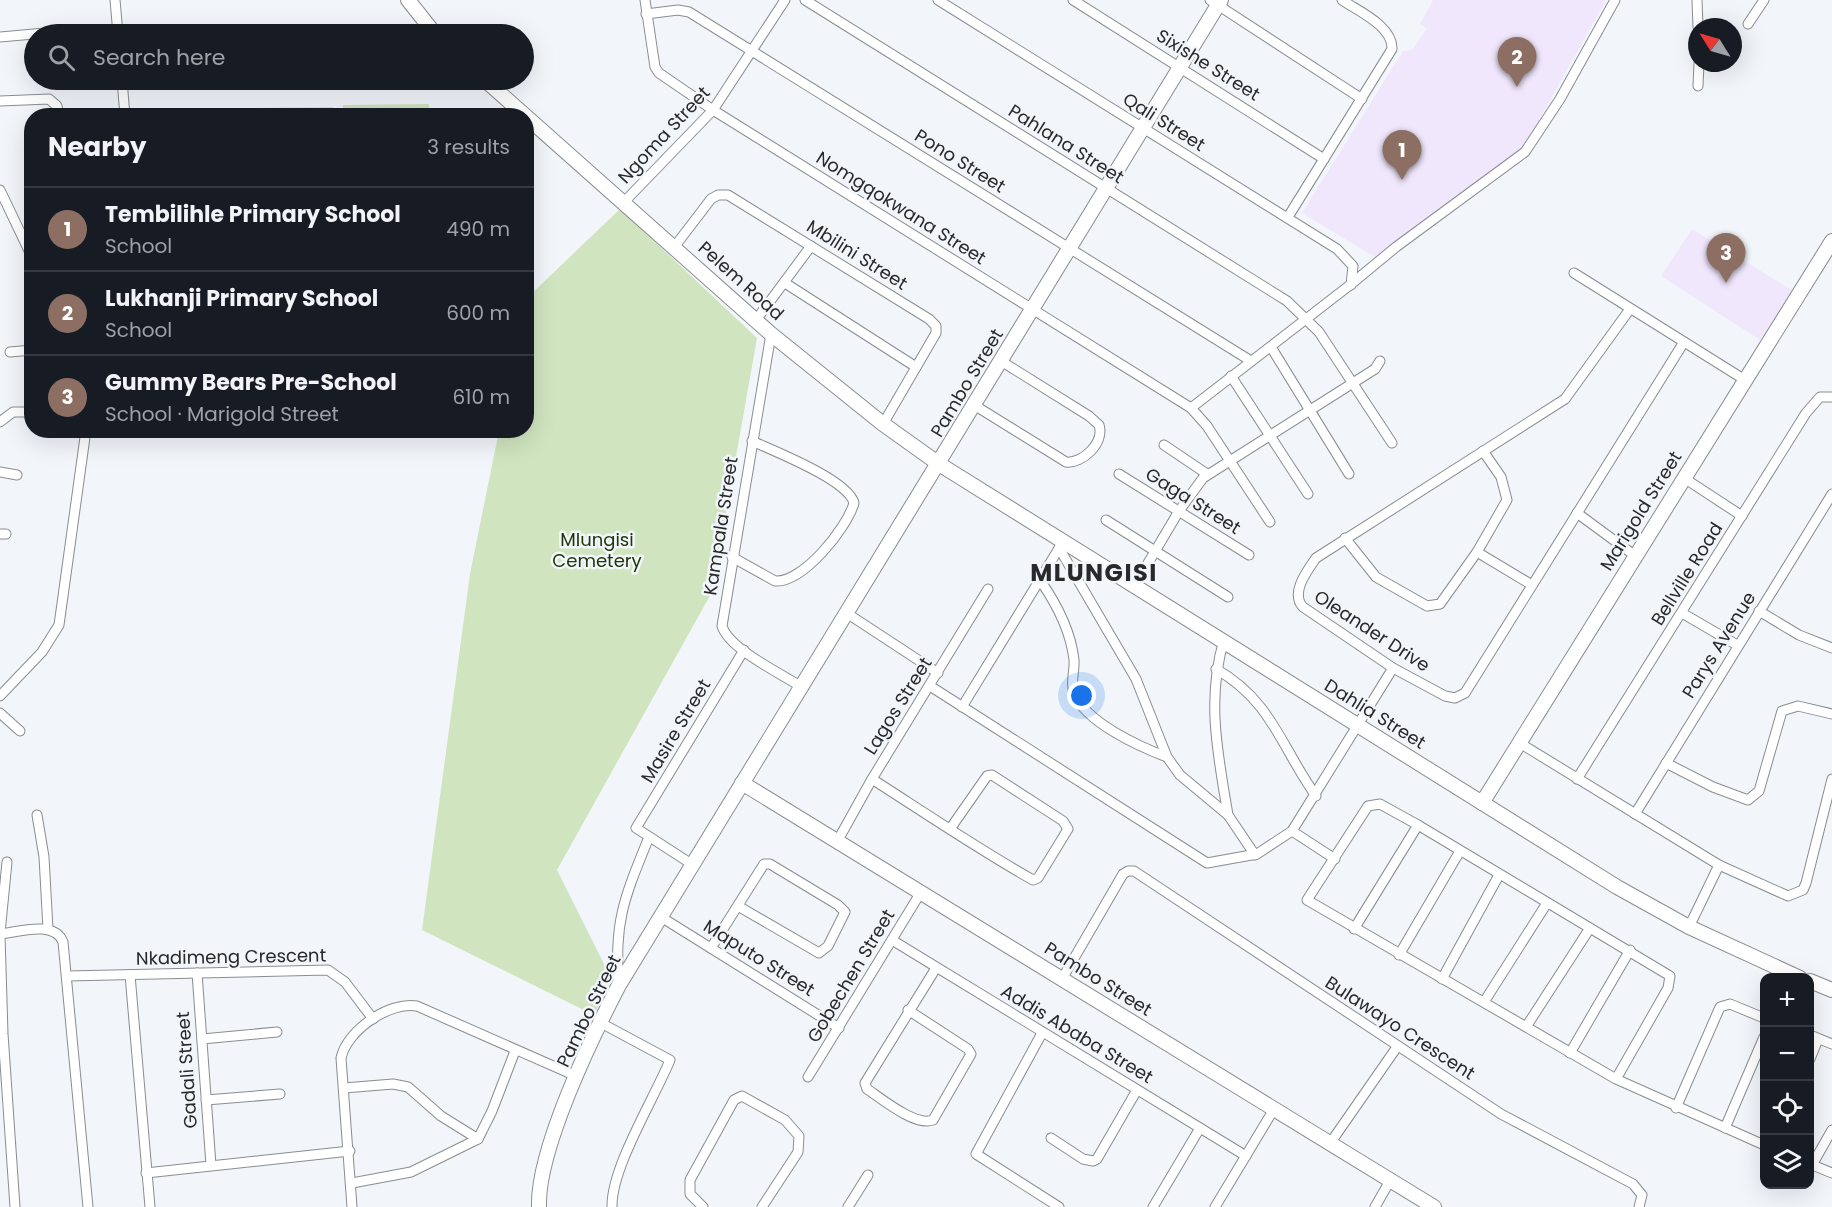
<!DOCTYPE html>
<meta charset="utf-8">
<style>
:root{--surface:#171b24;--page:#242831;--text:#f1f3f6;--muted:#9ea1a6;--line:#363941;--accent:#8c9099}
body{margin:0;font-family:Poppins,sans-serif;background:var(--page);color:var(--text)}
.controls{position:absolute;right:18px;bottom:18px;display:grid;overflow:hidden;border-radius:12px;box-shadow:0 6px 24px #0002}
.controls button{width:54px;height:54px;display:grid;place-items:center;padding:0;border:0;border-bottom:2px solid var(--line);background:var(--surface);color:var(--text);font:30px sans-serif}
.compass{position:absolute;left:1688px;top:18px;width:54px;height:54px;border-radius:50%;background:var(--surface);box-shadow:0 6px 24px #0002;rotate:307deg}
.you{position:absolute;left:1082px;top:696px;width:21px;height:21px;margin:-15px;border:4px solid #fff;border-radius:50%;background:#1a73e8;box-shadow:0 0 0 9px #1a73e833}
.badge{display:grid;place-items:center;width:39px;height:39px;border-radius:50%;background:var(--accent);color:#fff;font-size:20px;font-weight:700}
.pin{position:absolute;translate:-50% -50px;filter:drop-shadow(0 2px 3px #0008)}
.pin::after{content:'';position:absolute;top:32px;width:21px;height:18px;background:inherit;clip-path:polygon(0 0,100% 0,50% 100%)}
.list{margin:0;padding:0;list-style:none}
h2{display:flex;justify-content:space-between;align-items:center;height:78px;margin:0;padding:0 24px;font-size:26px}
h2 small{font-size:20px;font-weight:400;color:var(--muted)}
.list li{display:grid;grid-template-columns:39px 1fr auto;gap:18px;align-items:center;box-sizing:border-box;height:84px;padding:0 24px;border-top:2px solid var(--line)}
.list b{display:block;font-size:22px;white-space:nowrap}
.list p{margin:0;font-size:20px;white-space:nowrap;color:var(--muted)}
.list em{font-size:20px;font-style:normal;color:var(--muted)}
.icon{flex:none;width:33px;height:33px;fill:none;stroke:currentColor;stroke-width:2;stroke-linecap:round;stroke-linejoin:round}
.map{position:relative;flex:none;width:1832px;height:1207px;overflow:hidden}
.search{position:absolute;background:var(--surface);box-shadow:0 6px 24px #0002;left:24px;top:24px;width:510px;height:66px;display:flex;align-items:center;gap:15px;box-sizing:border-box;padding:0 21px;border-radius:33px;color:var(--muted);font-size:22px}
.panel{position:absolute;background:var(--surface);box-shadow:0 6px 24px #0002;left:24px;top:108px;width:510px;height:330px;border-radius:24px}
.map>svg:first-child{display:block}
.education{fill:#f0e7fc}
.green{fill:#d0e4bf}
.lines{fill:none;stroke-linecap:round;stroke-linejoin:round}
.street-casing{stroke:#898d90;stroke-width:11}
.secondary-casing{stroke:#898d90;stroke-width:16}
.street{stroke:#fff;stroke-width:9}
.secondary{stroke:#fff;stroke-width:14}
.labels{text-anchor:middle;stroke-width:5;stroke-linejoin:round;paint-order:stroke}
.street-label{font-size:18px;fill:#27292a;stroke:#f2f6fa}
.park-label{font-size:18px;fill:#213509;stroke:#f2f6fa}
.district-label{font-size:24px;font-weight:bold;letter-spacing:1.5px;fill:#27292a;stroke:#f2f6fa}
</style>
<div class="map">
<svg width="1832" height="1207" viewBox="0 0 1832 1207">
<rect width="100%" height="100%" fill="#f2f6fa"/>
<g class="education">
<polygon points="1433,0 1606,0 1524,147 1378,259 1302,213 1403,51 1412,50 1427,28 1420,24"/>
<polygon points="1692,229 1792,290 1760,340 1661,276"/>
</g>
<g class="green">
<polygon points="429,104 430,115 343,115 343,105"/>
<polygon points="333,107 333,115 247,115 247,108"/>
<polygon points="620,209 757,338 712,592 557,870 611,978 594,1015 422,930 470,574 499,431 526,430 527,298"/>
</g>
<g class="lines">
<defs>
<g id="street">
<polyline points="115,0 118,34"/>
<polyline points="645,0 655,67 659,73 713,110 1191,408 1207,426 1270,522"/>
<polyline points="805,0 1287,301 1319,332 1392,443"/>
<polyline points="938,0 1337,249 1353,266 1351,285"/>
<polyline points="1073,0 1324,159"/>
<polyline points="1210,0 1362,99"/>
<polyline points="1697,0 1698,27"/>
<polyline points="646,14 678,10 689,12 1251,361"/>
<polyline points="1748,24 1764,0"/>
<polyline points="0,37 45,33"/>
<polyline points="122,80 125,116"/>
<polyline points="1698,86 1699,63"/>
<polyline points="0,101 49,99 57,106 59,116"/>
<polyline points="0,190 32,257"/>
<polyline points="625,201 713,110 785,0"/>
<path d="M1288 217 1392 49C1393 26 1358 11 1342 0"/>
<polyline points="675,246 711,199 718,195 728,195 929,319 936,326 936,333 883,424"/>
<polyline points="1574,273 1745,380"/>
<polyline points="785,283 916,367"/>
<path d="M1630 309 1565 399 1316 558C1307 571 1290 593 1303 607L1393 668 1445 696 1455 698 1465 693 1684 342"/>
<polyline points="756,320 811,246"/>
<path d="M771 334 722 626C729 649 780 673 800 686"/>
<polyline points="1271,347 1349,474"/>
<polyline points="10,352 32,350"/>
<polyline points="1231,376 1308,494"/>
<path d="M974 405 1066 462C1082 464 1105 443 1099 425L1089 416 1001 361"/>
<polyline points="1191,408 1350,285 1396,247 1525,152 1560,99 1615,0"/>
<polyline points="0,422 13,412 32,412"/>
<polyline points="1164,445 1207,474"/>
<polyline points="0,472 17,475"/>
<polyline points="1119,474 1249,555"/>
<polyline points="1684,478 1742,516"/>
<polyline points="1577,513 1634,555"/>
<polyline points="1106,520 1228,597"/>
<polyline points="0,534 6,534"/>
<polyline points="1345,538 1376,577 1427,606 1440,604 1477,552 1507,500 1501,477 1483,451"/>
<polyline points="1059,548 1136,679 1167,757 1180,775 1228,815 1255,855"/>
<polyline points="1477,552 1532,585"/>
<path d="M732 557 775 581C803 583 847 528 854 503 848 480 774 451 752 441"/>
<path d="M1040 580C1056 603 1071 632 1074 660 1075 670 1070 683 1074 693 1085 722 1140 747 1167 757"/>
<polyline points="1135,585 1179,511 1203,478 1375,369 1380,361"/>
<polyline points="1759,611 1799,635 1832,648"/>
<polyline points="845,612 938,673"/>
<polyline points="1682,613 1737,645"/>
<path d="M1224 640C1206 699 1218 755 1228 815"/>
<path d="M1216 669C1272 701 1281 747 1316 796"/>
<polyline points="930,686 1207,863 1257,854 1292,831 1393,668"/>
<polyline points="0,696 42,652 59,625 86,430"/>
<polyline points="962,707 1061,545"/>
<polyline points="0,713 20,731"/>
<polyline points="1518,742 1719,865 1788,896 1803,890 1806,883 1832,779"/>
<polyline points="1666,763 1713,787 1748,800 1759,791 1782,711 1798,706 1832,714"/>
<path d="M872 779C925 813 978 849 1033 880L1038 878 1068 829 1063 821 992 775 987 776 950 829"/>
<polyline points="1577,779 1806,413 1820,397 1832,397"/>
<polyline points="1635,814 1832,494"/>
<polyline points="37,815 44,857 48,929"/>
<polyline points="1292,831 1335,859"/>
<polyline points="838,840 872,779 988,589"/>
<polyline points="693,865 636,828 744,650"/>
<polyline points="661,917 839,1028"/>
<polyline points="1689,927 1719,865"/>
<polyline points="1354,929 1418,825"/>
<polyline points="0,933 7,862"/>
<path d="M0 934C19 932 54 920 63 942L88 1207"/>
<polyline points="0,936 3,1034 15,1207"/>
<polyline points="892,940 1246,1156"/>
<polyline points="711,948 764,864 770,864 838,905 845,912 828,946 819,953 738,906"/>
<polyline points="1399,955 1460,851"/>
<polyline points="197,973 211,1165"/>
<polyline points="130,975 150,1207"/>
<polyline points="67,976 328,970 345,982 373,1019"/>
<polyline points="1062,979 1123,874 1128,871 1134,871 1501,1114 1633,1184 1642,1195 1639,1207"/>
<polyline points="1442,979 1499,875"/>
<path d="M619 985C613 921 626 894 649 837"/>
<polyline points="1484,1002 1547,903"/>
<path d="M908 1010 968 1049 971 1054 933 1120C916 1127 882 1099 867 1089L865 1083 936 968"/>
<path d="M601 1023 670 1060C654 1099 611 1168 612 1207"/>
<polyline points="1526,1027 1590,928"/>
<polyline points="1042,1033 976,1154 1059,1207"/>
<polyline points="1810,1035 1832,1044"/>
<polyline points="202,1039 277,1032"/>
<polyline points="1570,1053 1630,950"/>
<polyline points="1810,1059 1818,1039"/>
<polyline points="808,1077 921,892"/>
<polyline points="1616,1079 1668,988 1670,976 1418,825 1380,804 1368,806 1307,900 1616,1079 1764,1145"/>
<polyline points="344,1088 393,1084 408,1087 441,1116 478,1139"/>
<polyline points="206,1100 280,1094"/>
<polyline points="1676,1108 1720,1007 1730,1004 1764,1018"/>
<polyline points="1725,1128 1764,1037"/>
<polyline points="1051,1138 1083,1159 1093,1161 1097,1159 1137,1090"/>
<polyline points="1331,1142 1397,1047"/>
<polyline points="1810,1164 1832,1173"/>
<polyline points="1812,1165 1832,1130"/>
<polyline points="146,1173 350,1151"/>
<polyline points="352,1183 411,1172 478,1139 492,1111 515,1051"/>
<path d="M352 1207 341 1058C347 1030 390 1001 417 1006L576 1076"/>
<polyline points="703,1207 690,1194 690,1180 734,1100 742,1096 785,1120 799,1136 798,1152 762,1207"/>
<polyline points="848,1207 868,1175"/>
<polyline points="1153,1207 1200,1128"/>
<polyline points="1215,1207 1274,1109"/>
<polyline points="1375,1207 1391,1179"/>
</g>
<g id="secondary">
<polyline points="408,0 435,34"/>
<polyline points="485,80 771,334 883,424 939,464 1617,887 1689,927 1800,978"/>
<polyline points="742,783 1434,1207"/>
<polyline points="1482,803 1832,241"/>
<polyline points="1810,981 1832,990"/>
<path d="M539 1207C537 1150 592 1037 619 985L1221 0"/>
</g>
</defs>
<use href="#street" class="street-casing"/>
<use href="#secondary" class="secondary-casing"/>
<use href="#street" class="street"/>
<use href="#secondary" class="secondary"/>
</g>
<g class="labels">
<g class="street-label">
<text transform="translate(1208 65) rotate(32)" y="6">Sixishe Street</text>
<text transform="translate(1164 122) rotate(32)" y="6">Qali Street</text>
<text transform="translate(664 135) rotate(-47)" y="6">Ngoma Street</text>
<text transform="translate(1066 144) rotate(32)" y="6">Pahlana Street</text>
<text transform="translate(960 161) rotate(32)" y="6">Pono Street</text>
<text transform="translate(901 208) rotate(32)" y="6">Nomgqokwana Street</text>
<text transform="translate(857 255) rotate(32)" y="6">Mbilini Street</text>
<text transform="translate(741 281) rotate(42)" y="6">Pelem Road</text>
<text transform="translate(967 383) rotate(-59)" y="6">Pambo Street</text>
<text transform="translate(1193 501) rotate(32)" y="6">Gaga Street</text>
<text transform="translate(1641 511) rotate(-58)" y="6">Marigold Street</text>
<text transform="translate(721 526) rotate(-81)" y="6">Kampala Street</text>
<text transform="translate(1687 574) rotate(-58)" y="6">Bellville Road</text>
<text transform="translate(1372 631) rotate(33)" y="6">Oleander Drive</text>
<text transform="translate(1719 645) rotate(-58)" y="6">Parys Avenue</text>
<text transform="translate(898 706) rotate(-58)" y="6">Lagos Street</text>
<text transform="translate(1375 714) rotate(32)" y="6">Dahlia Street</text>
<text transform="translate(676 731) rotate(-59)" y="6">Masire Street</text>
<text transform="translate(231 957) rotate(-1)" y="6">Nkadimeng Crescent</text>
<text transform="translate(759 958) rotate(32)" y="6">Maputo Street</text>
<text transform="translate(851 976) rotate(-59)" y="6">Gobechen Street</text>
<text transform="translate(1098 979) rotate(32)" y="6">Pambo Street</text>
<text transform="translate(589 1011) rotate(-64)" y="6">Pambo Street</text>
<text transform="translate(1400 1028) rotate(33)" y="6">Bulawayo Crescent</text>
<text transform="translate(1077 1034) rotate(31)" y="6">Addis Ababa Street</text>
<text transform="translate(187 1070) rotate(-94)" y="6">Gadali Street</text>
</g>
<g class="park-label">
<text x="597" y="546">Mlungisi<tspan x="597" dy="21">Cemetery</tspan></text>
</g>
<g class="district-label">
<text x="1094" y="581">MLUNGISI</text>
</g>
</g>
</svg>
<div class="controls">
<button>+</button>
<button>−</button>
<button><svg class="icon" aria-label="locate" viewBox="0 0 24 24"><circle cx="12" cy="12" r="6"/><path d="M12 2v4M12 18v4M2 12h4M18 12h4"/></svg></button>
<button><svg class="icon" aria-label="layers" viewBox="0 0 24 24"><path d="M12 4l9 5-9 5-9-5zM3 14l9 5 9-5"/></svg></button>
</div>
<svg class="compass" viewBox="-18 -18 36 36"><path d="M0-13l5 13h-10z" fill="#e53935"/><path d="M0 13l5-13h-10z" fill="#9ea1a6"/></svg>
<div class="you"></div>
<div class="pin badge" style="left:1402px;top:180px;background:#8d6e63">1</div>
<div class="pin badge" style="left:1517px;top:87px;background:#8d6e63">2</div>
<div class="pin badge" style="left:1726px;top:283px;background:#8d6e63">3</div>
<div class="search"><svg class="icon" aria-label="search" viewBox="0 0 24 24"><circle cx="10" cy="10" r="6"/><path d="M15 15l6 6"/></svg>Search here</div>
<section class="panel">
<h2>Nearby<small>3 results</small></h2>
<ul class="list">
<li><span class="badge" style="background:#8d6e63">1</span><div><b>Tembilihle Primary School</b><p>School</p></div><em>490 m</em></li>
<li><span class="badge" style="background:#8d6e63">2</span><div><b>Lukhanji Primary School</b><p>School</p></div><em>600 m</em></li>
<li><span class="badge" style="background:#8d6e63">3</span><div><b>Gummy Bears Pre-School</b><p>School · Marigold Street</p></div><em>610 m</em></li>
</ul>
</section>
</div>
